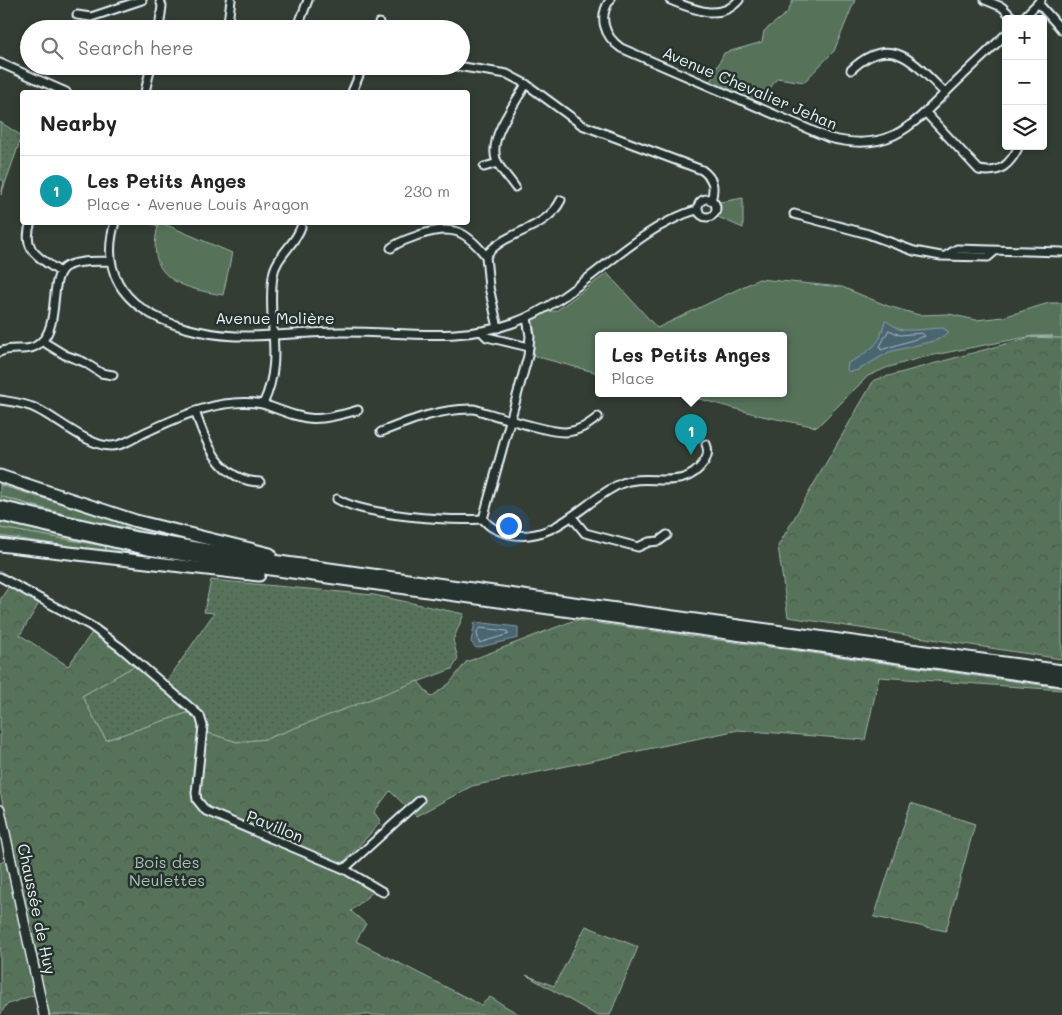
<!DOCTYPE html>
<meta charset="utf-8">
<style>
:root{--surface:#fff;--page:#f6f6f6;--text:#222;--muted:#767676;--line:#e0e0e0;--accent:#857141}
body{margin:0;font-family:Mali,sans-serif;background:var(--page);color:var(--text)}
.controls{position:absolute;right:15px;top:15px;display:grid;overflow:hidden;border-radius:5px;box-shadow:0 2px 8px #0003}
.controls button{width:45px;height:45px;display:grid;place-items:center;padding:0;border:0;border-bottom:1px solid var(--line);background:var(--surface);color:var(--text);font:25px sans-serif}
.you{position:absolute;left:508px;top:525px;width:18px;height:18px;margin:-12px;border:4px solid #fff;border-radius:50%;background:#1a73e8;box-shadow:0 0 0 8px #1a73e833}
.badge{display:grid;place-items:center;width:32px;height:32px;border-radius:50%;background:var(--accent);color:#fff;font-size:16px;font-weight:700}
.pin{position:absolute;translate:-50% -41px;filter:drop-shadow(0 1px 2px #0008)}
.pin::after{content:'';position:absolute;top:26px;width:18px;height:15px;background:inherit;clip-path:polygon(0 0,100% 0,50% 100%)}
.popup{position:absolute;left:595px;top:332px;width:192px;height:65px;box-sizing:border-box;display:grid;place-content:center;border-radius:5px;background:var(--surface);filter:drop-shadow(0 1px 4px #0005);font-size:16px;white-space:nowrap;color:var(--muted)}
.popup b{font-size:19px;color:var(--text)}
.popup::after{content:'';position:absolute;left:50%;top:100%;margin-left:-10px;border:10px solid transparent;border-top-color:var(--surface)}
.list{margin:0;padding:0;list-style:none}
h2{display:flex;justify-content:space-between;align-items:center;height:65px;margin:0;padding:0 20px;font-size:21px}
h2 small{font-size:16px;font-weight:400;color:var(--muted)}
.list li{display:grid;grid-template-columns:32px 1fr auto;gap:15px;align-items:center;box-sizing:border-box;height:70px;padding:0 20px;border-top:1px solid var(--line)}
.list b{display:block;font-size:19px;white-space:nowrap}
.list p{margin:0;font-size:16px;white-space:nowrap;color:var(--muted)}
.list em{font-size:16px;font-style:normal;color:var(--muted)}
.icon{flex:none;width:28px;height:28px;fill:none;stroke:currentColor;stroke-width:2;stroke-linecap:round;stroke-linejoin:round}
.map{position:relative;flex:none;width:1062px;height:1015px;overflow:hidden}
.search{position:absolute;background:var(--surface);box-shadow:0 2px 8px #0003;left:20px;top:20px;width:450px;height:55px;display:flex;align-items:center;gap:12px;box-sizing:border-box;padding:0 18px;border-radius:28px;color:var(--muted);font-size:19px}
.panel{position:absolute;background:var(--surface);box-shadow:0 2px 8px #0003;left:20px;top:90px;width:450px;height:135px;border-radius:5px}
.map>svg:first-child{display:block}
.grass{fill:url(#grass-dots);stroke:#a0b2a9}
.forest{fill:url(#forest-crowns);stroke:#a0b2a9}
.park{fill:#57735a;stroke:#a0b2a9}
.water{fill:#4a6570;stroke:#899da6}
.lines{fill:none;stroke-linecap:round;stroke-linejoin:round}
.shore{stroke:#a9b9c2;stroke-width:1}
.minor-casing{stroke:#e8f1f8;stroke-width:11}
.secondary-casing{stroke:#e8f1f8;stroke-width:12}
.trunk-casing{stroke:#e8f1f8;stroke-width:15}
.minor{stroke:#26332d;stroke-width:7}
.secondary{stroke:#26332d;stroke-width:9}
.trunk{stroke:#26332d;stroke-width:11}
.labels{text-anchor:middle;stroke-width:5;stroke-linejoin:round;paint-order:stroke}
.street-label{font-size:16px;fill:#e8f1f8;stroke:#26332d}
.park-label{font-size:16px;fill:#aebfb9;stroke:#26332d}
</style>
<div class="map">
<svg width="1062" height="1015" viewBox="0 0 1062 1015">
<defs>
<pattern id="grass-dots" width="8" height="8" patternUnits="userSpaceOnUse" patternTransform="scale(1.25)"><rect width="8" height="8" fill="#57735a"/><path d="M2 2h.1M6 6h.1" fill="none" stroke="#4e5b51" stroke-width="1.8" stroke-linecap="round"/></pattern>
<pattern id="forest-crowns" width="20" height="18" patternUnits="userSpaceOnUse" patternTransform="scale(1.25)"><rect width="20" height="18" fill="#57735a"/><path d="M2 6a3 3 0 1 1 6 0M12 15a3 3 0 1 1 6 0" fill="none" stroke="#4e5b51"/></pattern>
</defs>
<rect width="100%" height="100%" fill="#333d34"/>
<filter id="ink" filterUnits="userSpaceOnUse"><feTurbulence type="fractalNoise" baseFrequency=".02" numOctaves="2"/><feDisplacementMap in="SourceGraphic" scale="10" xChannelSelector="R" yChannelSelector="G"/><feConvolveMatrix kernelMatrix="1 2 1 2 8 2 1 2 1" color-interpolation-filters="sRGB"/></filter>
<g filter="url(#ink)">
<g class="grass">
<polygon points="0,122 22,136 1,195 4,181 0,179"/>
<polygon points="0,479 139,526 237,550 145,535 0,502 0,496 36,507 134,526 0,485"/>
<polygon points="0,519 267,573 0,542 0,536 106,551 105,546 0,528"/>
<polygon points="211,580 374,595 464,614 453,640 458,659 452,669 266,739 237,742 205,732 204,717 165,684 214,613 204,612"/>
<polygon points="136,665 190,712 106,740 82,696"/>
</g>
<g class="forest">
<polygon points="1031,337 1062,338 1062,659 788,617 778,546 874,380"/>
<polygon points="0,485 134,526 132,529 88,521 0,496"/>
<polygon points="0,528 105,546 106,552 0,536"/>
<polygon points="11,583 41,600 20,635 68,666 93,631 136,665 82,696 106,740 190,712 197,717 205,732 237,742 266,739 418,681 431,697 450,683 466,662 575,620 1062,688 1062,690 879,677 865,740 738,730 472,786 416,816 390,791 374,812 381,822 338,868 375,890 351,911 366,924 356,941 481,1005 490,997 520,1015 48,1015 0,791 0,600"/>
<polygon points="911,803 975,824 946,931 874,917"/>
<polygon points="7,860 36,994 6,1005 0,1015 0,863"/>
<polygon points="586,926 638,947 610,1015 596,1015 526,975 554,986"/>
</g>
<g class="park">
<polygon points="793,0 855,0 834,51 804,82 777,78 759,105 709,84 724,53 762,42 764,31 787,13"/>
<polygon points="743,198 743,228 718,217 720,202"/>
<path d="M150 223H162L232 253 223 295C180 288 145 278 158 226Z"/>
<polygon points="607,273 657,328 759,279 842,287 888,306 919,315 949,314 976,320 1003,317 1049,303 1062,303 1062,338 1031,337 1053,336 1033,336 969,348 920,358 886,368 868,376 817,427 762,416 681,394 784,394 784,336 598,336 598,373 530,355 533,335 530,318 544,312 556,311"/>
</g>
<g class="water">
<path d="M885 321C890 322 894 327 899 329 906 332 935 328 943 328L949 332 937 340 889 352 858 370 849 372 847 370 848 363 860 357 874 346 880 338Z"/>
<polygon points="475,622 518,627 518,638 476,648 471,642"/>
</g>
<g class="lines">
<g class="shore">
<polygon points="889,330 900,335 922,333 925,336 881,350 880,347"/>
<polygon points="480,628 507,631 509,634 479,643 477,633"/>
</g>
<defs>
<g id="minor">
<path d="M610 0C598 17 604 36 621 48L829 138C886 152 907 131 945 93 965 73 986 54 1006 34"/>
<path d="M670 0C693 9 720 22 739 0"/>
<polyline points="985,0 1002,7 1014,19"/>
<polyline points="1038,3 1062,30"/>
<polyline points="77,15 91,17 142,0"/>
<polyline points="1022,19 1041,0"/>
<polyline points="379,23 381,29"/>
<polyline points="159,29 162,6 160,0"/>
<polyline points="227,29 231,0"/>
<polyline points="297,29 308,0"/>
<polyline points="0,63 66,92"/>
<path d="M457 66 507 74 526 84 582 125 702 170C714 179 715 187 711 201"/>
<path d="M851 70C892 31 915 64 945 93"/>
<polyline points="145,92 151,66"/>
<polyline points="352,92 363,66"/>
<path d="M926 113 979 170C1000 174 1010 165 1019 146"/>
<polyline points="484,167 498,163"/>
<path d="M515 187C510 180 503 172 498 164 485 140 515 105 526 84"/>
<circle cx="707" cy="208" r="9"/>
<polyline points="794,214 868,234 914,251 941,256 988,257 995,251"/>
<path d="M31 222C21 251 39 257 60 272"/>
<path d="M115 222C91 303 169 332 235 336 270 337 305 332 340 332 398 331 457 343 513 323 569 303 609 255 660 226 672 220 684 212 698 210"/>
<path d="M391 248C399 241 409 239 419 235 452 224 465 230 486 256"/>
<polyline points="947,255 957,249 1062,252"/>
<path d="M498 328 489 287 486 256C503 231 546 231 561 200"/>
<polyline points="482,332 487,337 529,347"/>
<polyline points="42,341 65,355 84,362 101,373 113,375"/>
<path d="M0 352C13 345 28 354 40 343 62 325 47 275 67 266 79 260 97 262 110 261"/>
<path d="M0 400C13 402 25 403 37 409 56 418 90 447 111 446 123 446 135 437 146 432 183 415 221 397 263 404 285 358 266 322 273 276 275 257 295 245 301 227"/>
<path d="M263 404C307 420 311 424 358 410"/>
<path d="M195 411C206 444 220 481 260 482"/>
<path d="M381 432C411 420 441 408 474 409 495 415 547 433 566 432 579 431 588 425 598 417"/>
<path d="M337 499C366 516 448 521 483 519"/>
<polyline points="572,517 585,533 638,547 649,542 659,541 667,535"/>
<path d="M483 519C490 528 498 531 509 534 555 544 583 501 620 484 649 471 683 494 704 462 708 456 709 451 706 444"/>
<polyline points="483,519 528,356 530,336 527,318"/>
<polyline points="0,577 91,626 121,648 200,716 203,726 196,793 197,800 206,811 344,869 383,892"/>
<polyline points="344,869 420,800"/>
</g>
<polyline id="secondary" points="0,810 44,1015"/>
<g id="trunk">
<polyline points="0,476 136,521 270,554"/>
<polyline points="0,507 137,538 272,561 1062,671"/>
<polyline points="0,515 148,549 271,569 1062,680"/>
<polyline points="0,545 259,575"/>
</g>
</defs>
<use href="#minor" class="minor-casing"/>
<use href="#secondary" class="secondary-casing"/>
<use href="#trunk" class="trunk-casing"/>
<use href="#minor" class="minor"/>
<use href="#secondary" class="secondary"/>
<use href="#trunk" class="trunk"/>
</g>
</g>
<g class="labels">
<g class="street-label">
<text transform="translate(750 88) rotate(23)" y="6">Avenue Chevalier Jehan</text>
<text x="275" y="324">Avenue Molière</text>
<text transform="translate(275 826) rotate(22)" y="6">Pavillon</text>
<text transform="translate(37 909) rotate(78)" y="6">Chaussée de Huy</text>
</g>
<g class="park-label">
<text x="167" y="868">Bois des<tspan x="167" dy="18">Neulettes</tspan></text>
</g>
</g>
</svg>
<div class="controls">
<button>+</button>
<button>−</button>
<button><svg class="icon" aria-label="layers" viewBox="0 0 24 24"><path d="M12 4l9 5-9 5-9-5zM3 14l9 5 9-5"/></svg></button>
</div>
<div class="you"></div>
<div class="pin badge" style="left:691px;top:455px;background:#0f9aa8">1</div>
<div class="popup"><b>Les Petits Anges</b>Place</div>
<div class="search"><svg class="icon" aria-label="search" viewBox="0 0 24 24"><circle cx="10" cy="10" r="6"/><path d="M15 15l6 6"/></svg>Search here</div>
<section class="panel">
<h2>Nearby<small></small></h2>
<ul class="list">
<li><span class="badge" style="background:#0f9aa8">1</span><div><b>Les Petits Anges</b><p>Place · Avenue Louis Aragon</p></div><em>230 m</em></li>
</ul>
</section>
</div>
